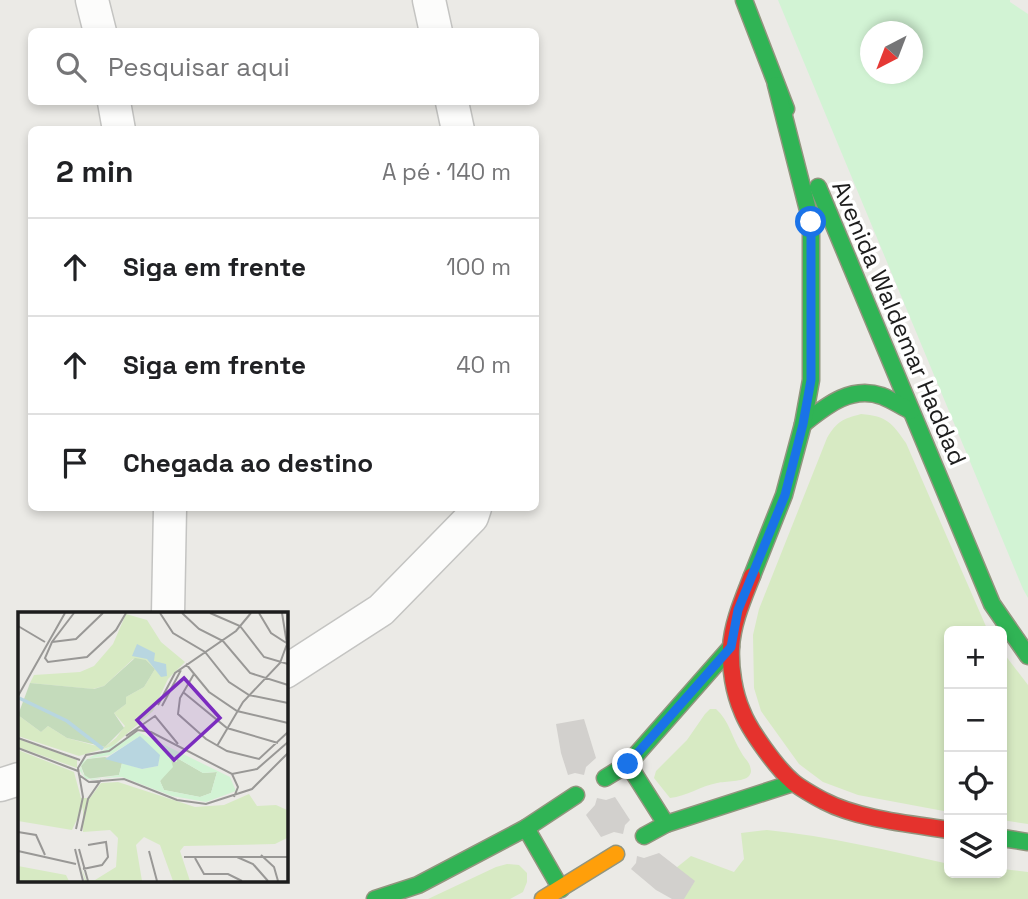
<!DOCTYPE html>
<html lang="pt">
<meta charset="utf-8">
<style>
:root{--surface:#fff;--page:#f2f2f2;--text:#202124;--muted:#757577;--line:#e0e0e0}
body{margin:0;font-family:"Space Grotesk",sans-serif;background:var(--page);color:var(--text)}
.controls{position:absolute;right:21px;bottom:21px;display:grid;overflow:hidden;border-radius:10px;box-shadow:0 4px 10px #0003}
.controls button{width:63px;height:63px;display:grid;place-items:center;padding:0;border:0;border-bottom:2px solid var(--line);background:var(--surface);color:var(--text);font:35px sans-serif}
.compass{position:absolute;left:860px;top:21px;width:63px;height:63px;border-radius:50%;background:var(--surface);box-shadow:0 4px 10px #0003;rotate:222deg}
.stop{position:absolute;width:21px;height:21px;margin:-16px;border:5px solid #1a73e8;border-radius:50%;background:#fff}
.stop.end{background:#1a73e8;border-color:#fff;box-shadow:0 2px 7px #0008}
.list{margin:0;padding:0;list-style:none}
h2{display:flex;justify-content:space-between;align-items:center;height:91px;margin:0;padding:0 28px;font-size:30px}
h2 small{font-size:23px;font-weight:400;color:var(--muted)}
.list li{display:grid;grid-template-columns:46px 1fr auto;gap:21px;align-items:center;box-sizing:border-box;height:98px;padding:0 28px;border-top:2px solid var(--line)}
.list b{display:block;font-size:26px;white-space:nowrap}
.list em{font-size:23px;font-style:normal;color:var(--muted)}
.icon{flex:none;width:38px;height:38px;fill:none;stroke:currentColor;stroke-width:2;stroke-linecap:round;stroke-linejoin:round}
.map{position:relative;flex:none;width:1028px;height:899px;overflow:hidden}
.search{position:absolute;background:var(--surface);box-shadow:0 4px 10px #0003;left:28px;top:28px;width:511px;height:77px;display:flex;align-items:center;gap:18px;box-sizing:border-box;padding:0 24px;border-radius:10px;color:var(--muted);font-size:26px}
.panel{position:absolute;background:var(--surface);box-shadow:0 4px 10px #0003;left:28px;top:126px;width:511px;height:385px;border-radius:10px}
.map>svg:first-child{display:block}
.grass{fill:#d7eac3}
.park{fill:#d2f3d4;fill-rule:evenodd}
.building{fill:#d2d0cd}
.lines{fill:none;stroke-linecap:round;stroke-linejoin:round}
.street-casing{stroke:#c4c4c2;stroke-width:35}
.fast-casing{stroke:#92957e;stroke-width:19}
.slow-casing{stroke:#92957e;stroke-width:19}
.jam-casing{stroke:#92957e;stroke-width:19}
.street{stroke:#fcfcfb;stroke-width:32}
.fast{stroke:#30b455;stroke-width:16}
.slow{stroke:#ff9f0a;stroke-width:16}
.jam{stroke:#e5322d;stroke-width:16}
.route{stroke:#1a73e8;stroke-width:9}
.labels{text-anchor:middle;stroke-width:7;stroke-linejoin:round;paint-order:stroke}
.street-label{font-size:24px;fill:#1d1d1d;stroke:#fff}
.inset-river{fill:none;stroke:#b8d6e0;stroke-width:3.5}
.inset-road{fill:none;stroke:#999896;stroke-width:2}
.view{fill:#7b2cbf;fill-opacity:0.15;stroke:#7b2cbf;stroke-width:3.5}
.inset-edge{fill:none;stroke:#1d1d1d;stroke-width:3.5}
</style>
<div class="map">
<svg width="1028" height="899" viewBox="0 0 1028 899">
<rect width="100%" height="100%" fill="#ebeae6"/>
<g class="grass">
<path d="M861 414C887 416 892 423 906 443L988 631H949V812L858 795 823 782 799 764 761 711 754 688 753 635 759 609 827 438C837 421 843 419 861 414Z"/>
<polygon points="1002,651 1028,685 1028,824 1002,820"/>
<path d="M710 709H716C729 720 732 738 741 752 743 757 748 760 750 766 751 770 752 772 749 776 744 782 725 781 717 783 701 786 687 796 670 798L654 778 656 771 687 740 705 714Z"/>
<path d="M767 830C829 836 889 851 949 864V873H1002V869L1028 872V899H679L671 872 691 856 734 872 744 859 741 833Z"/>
<polygon points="507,864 519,865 527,873 527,882 523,892 510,899 428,899 496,867"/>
</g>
<path class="park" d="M778 0H1010V2L1028 14V598L1023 589ZM870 32H912V74H870Z"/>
<g class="building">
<polygon points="584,719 596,758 586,767 584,775 575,773 568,775 561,753 556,724"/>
<polygon points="615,797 630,820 625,825 623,834 614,832 601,837 586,815 595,805 597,798 606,800"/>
<polygon points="659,853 695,881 684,899 672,899 656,890 631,869 636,863 637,856 644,858"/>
</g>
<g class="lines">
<defs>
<g id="street">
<polyline points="92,0 100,32"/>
<polyline points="429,0 436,32"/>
<polyline points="114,102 119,130"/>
<polyline points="452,102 458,130"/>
<polyline points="168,614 170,508"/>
<polyline points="285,672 381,610 472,517 475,508"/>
<polyline points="0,785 19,779"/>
</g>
<g id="fast">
<polyline points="744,0 786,109"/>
<polyline points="818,187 992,604 1028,656"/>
<path d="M803 424C826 406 851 385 882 396 892 400 901 406 911 411"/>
<polyline points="752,576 784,495 803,424 811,380 811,222 776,85"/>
<polyline points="628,764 666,824"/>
<polyline points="605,778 628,764 731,647"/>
<polyline points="526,828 561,889"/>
<polyline points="644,836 666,824 793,783"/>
<polyline points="1002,838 1028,842"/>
<polyline points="375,899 418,885 526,828 576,795"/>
</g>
<polyline id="slow" points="543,899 616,854"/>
<path id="jam" d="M752 576C743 599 732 624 731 648 730 668 734 693 742 711 749 730 777 768 792 781 797 786 816 797 824 801 858 819 911 824 949 830"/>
</defs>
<use href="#street" class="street-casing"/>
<use href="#fast" class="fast-casing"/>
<use href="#slow" class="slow-casing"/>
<use href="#jam" class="jam-casing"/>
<use href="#street" class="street"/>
<use href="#fast" class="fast"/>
<use href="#slow" class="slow"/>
<use href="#jam" class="jam"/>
</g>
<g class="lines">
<polyline class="route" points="628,764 731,647 738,610 785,495 803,424 811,380 811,222"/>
</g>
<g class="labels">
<g class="street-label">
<text transform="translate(899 323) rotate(67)" y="8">Avenida Waldemar Haddad</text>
</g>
</g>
<g transform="translate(18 612)">
<rect width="270" height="270" fill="#ebeae6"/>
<path d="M108 2 129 8 143 30 167 50 150 67 135 99 95 134 61 144 0 124V103L23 120 30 114 49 126 75 133 87 135 98 126 107 114 96 101 108 92V85L126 75 137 57 128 48 115 47 86 74 75 77 12 71 16 63 62 60 76 54 95 32ZM0 127 59 148V156L0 135ZM0 138 56 160 63 186H72L83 171 100 170 177 195 206 193 231 182 239 194 258 193 269 198V226L257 232 166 234 162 239 172 269H155L142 233 126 225 118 233 124 269H67L63 255 68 268H77L98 255 100 226 92 218 65 220V195L54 218 0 209ZM0 254 48 263 51 269H0Z" fill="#d7eac3"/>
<path d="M117 46 128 48 137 57 126 75 108 85V92L96 101 106 116 87 135 49 126 30 114 23 120 0 103 12 71 76 77 86 74ZM87 145 104 151 101 163 68 167 63 154 69 147ZM159 146 185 161 199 160 193 181 182 185 146 178 142 169 151 158 152 148Z" fill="#c4dbbb"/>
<path d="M120 120 212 165 218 179 188 190 154 184 104 165 68 167 62 159 63 150ZM122 124 141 146 140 154 124 157 104 151 101 163 74 168 65 162 63 154 69 147 92 143ZM159 146 185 161 199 160 193 181 182 185 146 178 142 169 155 155 153 148 159 150Z" fill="#d2f3d4" fill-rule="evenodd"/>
<path d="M119 32 137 41 136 49 148 52 149 64 143 65 129 47 114 44ZM122 124 142 143 140 154 124 157 87 147Z" fill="#b8d6e0"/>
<path class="inset-river" d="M1 86 49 109 85 137"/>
<path class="inset-road" d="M56 1 34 30 27 46 30 50 69 45 98 18 108 1M142 1 155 21 187 40 211 70 231 83 270 91M164 1 181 17 205 29 232 61 270 73M192 1 222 14 246 45 270 52M241 1 253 21 270 32M0 14 27 30M34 30 58 27 85 1M168 52 191 80 219 99 270 111M176 62 162 86 160 102 188 127 209 139 241 147 270 120M165 80 209 116 260 131M0 84 47 1M140 93 157 61 218 19 233 1M144 94 163 58M108 124 137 104 160 132M0 126 62 148M270 130 239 157 214 162 133 120 120 118 91 139 68 143 60 156 61 163 71 170 106 167 159 188 188 192 234 177 270 141M199 134 225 90 262 51 269 32 264 1M0 136 60 159M214 162 220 175 216 185M58 217 65 185 61 162M63 219 70 187 83 168M0 220 18 223 27 243M57 237 65 269M61 237 70 269M0 239 58 252M131 239 139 269M243 243 256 255 260 269M166 245H270M219 245 235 252 250 269M177 246 186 262H210L224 269M65 257 84 253 90 245 88 230 70 233"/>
<path class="view" d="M166 66 202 106 156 148 119 108Z"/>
<rect width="270" height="270" class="inset-edge"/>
</g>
</svg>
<div class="controls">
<button>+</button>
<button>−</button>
<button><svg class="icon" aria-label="locate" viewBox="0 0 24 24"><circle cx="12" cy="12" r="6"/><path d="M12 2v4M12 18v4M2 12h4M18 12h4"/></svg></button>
<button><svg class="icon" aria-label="layers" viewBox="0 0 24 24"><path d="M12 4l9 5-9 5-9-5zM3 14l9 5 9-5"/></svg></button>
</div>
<svg class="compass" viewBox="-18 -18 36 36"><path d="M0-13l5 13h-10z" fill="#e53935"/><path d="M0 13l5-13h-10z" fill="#757577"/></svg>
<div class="stop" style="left:811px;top:222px"></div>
<div class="stop end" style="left:628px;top:764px"></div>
<div class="search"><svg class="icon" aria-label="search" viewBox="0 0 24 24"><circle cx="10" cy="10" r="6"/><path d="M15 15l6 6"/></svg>Pesquisar aqui</div>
<section class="panel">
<h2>2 min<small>A pé · 140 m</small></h2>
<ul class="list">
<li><svg class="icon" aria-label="ahead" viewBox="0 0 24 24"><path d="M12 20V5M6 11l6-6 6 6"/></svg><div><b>Siga em frente</b></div><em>100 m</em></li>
<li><svg class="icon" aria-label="ahead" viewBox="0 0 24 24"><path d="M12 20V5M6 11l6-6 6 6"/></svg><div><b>Siga em frente</b></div><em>40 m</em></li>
<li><svg class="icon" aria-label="arrive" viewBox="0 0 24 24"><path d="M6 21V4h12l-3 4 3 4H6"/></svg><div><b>Chegada ao destino</b></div></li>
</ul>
</section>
</div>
